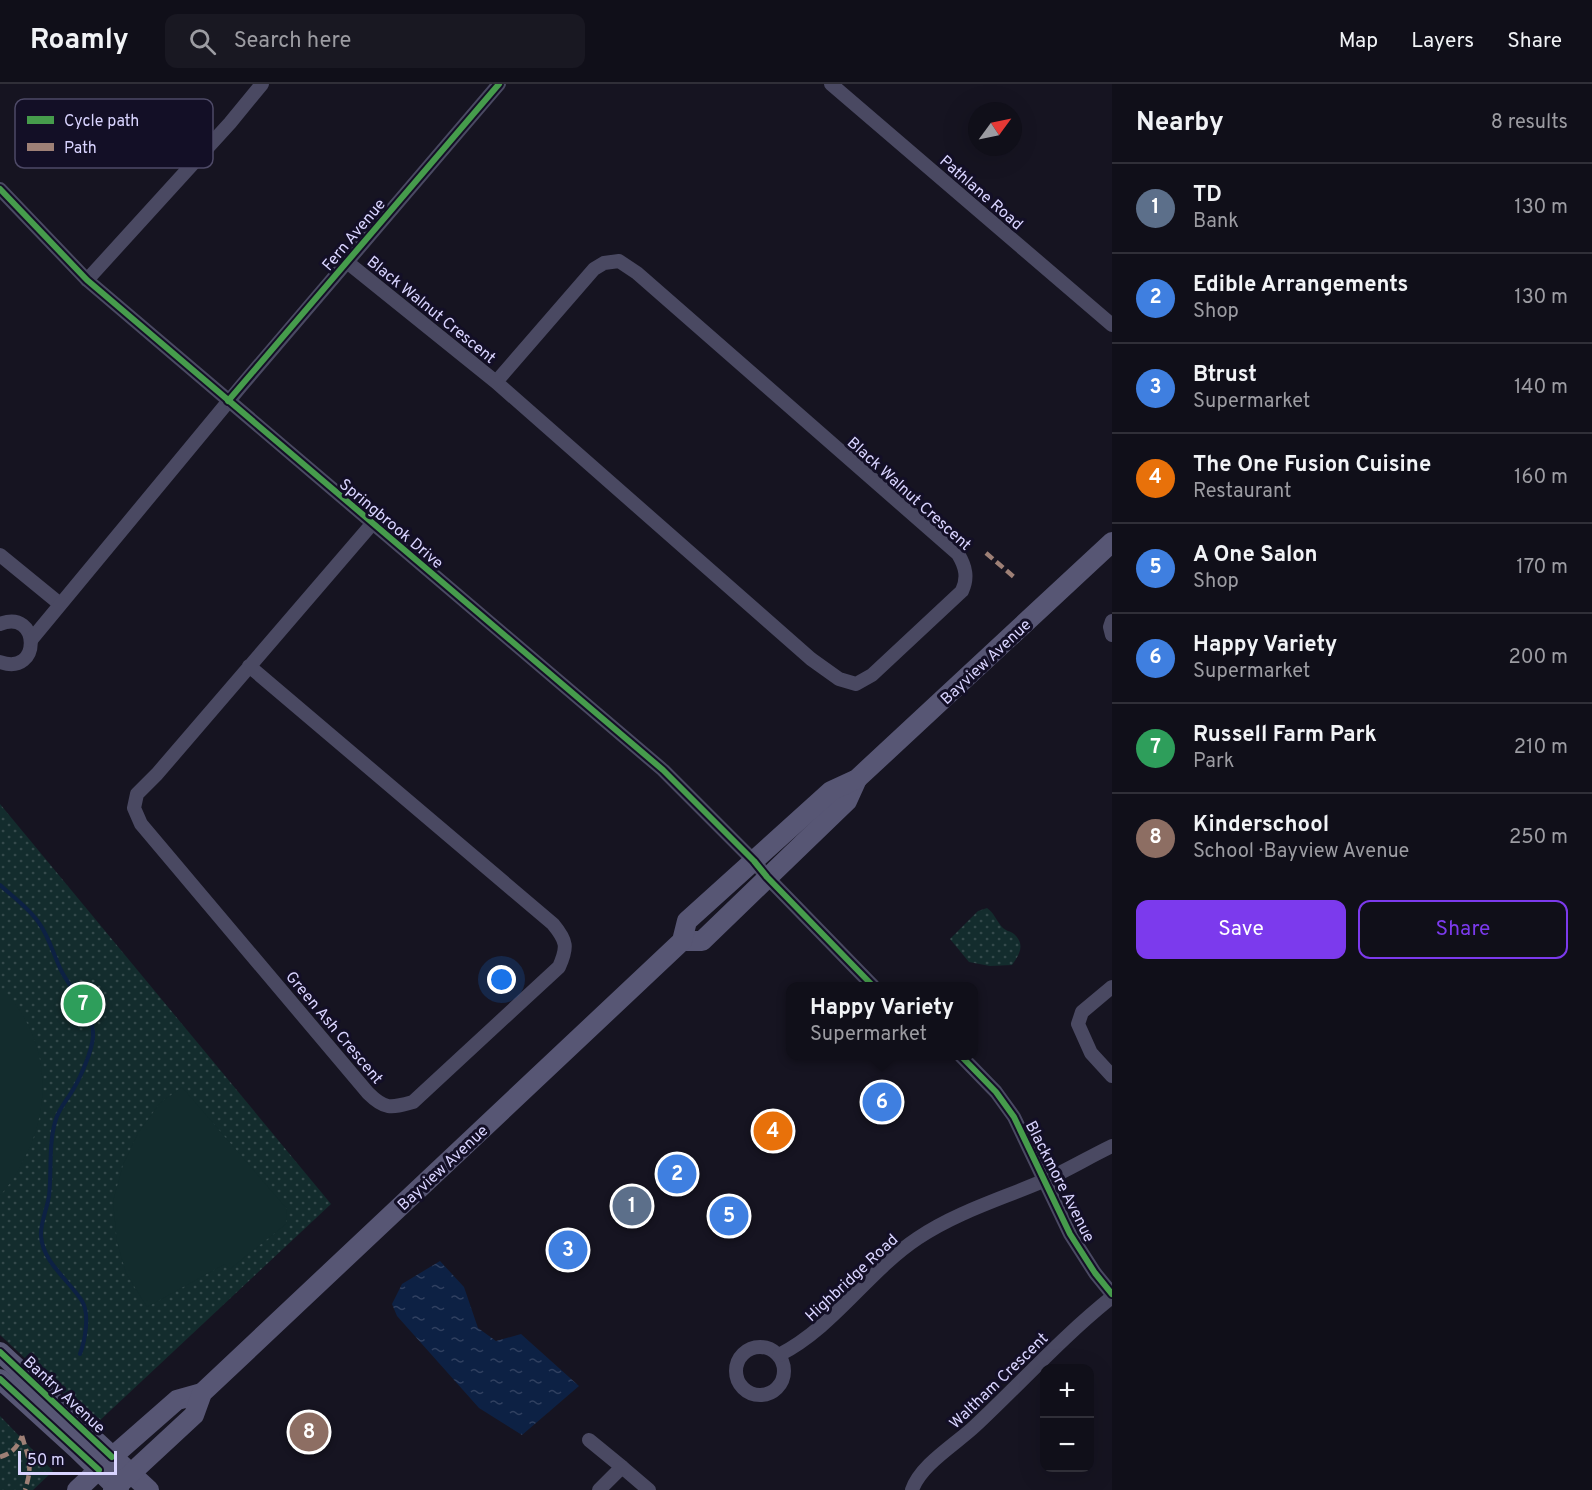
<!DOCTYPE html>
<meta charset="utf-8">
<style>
:root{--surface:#100f19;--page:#191822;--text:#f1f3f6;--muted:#9c9ca2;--line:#302f38;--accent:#7c3aed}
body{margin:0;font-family:Overpass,sans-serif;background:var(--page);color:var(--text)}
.controls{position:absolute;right:18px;bottom:18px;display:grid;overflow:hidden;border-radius:12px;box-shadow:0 6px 24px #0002}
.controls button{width:54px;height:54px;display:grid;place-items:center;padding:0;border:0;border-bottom:2px solid var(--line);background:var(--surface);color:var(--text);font:30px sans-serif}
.compass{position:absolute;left:968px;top:18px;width:54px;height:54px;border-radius:50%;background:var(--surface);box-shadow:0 6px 24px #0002;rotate:57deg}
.scale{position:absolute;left:18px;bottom:15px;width:99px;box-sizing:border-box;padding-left:6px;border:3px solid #d9d4ff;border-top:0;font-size:16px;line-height:21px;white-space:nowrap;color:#d9d4ff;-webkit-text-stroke:4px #130f26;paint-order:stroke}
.you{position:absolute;left:502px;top:896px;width:21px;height:21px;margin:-15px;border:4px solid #fff;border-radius:50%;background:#1a73e8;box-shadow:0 0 0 9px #1a73e833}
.badge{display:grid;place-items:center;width:39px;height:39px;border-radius:50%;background:var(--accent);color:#fff;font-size:20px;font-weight:700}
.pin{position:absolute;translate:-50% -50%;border:3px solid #fff;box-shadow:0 2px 6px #0006}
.popup{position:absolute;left:786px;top:898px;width:192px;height:78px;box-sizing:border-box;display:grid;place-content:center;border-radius:12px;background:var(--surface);filter:drop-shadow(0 2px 4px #0005);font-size:20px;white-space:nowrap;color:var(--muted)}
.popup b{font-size:22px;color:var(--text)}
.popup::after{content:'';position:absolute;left:50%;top:100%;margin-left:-12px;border:12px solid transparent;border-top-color:var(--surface)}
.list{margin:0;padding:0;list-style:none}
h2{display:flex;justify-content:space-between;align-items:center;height:78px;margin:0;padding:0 24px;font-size:26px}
h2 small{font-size:20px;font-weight:400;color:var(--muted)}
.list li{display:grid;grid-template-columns:39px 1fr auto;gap:18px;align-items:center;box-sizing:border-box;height:90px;padding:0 24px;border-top:2px solid var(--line)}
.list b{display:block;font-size:22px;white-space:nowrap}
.list p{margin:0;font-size:20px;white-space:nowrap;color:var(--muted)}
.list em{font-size:20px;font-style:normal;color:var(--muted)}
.actions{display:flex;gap:12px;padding:18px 24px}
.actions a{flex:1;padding:14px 0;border:2px solid var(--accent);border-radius:12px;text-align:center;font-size:21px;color:var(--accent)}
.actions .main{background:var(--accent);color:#fff}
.icon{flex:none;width:33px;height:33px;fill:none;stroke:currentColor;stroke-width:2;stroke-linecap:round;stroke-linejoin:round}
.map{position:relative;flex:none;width:1112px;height:1406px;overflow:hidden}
header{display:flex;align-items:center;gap:36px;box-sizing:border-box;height:84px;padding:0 30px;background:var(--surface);border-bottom:2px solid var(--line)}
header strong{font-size:28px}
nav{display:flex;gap:33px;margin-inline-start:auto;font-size:21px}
.search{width:420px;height:54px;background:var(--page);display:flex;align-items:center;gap:15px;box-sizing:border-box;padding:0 21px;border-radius:12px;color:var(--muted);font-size:22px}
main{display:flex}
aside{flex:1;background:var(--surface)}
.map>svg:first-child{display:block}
.green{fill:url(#green-dots)}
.pitch{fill:#132c2d}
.water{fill:url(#water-ripples)}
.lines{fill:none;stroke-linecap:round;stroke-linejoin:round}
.stream{stroke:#0d2144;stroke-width:4}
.street{stroke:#4a4962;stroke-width:14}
.secondary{stroke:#575674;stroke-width:20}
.quiet{stroke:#9e8076;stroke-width:4.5;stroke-dasharray:9 4.5;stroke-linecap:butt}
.cycleway-casing{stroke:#130f26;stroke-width:10}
.cycleway{stroke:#469c4c;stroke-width:6}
.labels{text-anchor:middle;stroke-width:6;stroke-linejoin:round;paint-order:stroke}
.street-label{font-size:16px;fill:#d9d4ff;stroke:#130f26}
.key{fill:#130f26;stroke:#4e4a67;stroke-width:1.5}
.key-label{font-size:16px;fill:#d9d4ff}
</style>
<header>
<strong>Roamly</strong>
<div class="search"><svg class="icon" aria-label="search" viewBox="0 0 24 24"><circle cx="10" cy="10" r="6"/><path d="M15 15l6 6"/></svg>Search here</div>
<nav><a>Map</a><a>Layers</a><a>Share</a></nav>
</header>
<main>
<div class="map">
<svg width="1112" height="1406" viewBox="0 0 1112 1406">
<defs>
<pattern id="green-dots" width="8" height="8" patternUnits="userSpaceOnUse" patternTransform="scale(1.5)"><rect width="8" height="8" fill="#132c2d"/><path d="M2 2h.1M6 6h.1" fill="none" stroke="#354a4c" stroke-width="1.8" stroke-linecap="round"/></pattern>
<pattern id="water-ripples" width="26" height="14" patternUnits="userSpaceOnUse" patternTransform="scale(1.5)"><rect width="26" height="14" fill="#0d2144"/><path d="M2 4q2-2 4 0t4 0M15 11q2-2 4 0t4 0" fill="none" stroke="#304060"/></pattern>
</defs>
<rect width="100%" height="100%" fill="#161421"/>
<g class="green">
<polygon points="0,720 331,1120 96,1340 0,1251"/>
<path d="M987 824C994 829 996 836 1002 843 1005 847 1011 847 1014 850 1026 861 1019 871 1012 881L990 882 969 878 950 855 978 827Z"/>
<polygon points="0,1332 53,1387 33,1406 0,1406"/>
</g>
<g class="pitch">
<path d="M0 903C48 949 55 1019 23 1077 17 1089 10 1101 0 1111Z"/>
<polygon points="182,1003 287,1125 286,1140 230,1185 225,1180 147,1223 126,1189 117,1158 113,1117 123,1081 138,1049 160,1019"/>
</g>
<polygon class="water" points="440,1177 464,1203 478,1244 496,1257 521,1250 579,1302 522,1351 479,1324 397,1232 392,1220 402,1200"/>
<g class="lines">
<path class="stream" d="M0 801C13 813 29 824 39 839 49 853 53 869 60 884 69 905 95 928 93 953 92 967 81 992 74 1004 68 1015 60 1023 56 1035 48 1060 52 1087 49 1112 47 1125 40 1140 41 1152 43 1179 69 1196 82 1217 90 1230 85 1257 80 1270"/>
<g class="street">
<polyline points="831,0 1112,241"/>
<polyline points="0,105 87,196 663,686 754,777 767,793 873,902"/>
<path d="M347 178 496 298 811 575 839 595 856 600 872 591 962 507C968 494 966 483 958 470L637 189 619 177 604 179 594 185 496 298"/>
<polyline points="87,196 230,39 262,0"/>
<polyline points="0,471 60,520"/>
<polyline points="1112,537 1110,543 1112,551"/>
<path d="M0 540C40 524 42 593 0 578"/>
<polyline points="31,556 242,301 499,0"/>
<path d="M249 582 553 840C567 857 568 863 559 883L413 1018C391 1024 385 1026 368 1009L141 740 134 724 137 710 157 690 372 440"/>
<polyline points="1112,903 1082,928 1078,940 1091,969 1112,992"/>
<polyline points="961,972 996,1008 1014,1033 1070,1150 1095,1189 1112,1210"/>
<circle cx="760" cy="1287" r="24"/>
<path d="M779 1271C834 1243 867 1188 918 1154 957 1128 1001 1115 1043 1097 1066 1087 1089 1073 1112 1062"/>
<polyline points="589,1356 622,1383"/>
<polyline points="599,1406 622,1383 649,1406"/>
<path d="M912 1406C920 1381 956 1360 975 1342 1021 1299 1063 1252 1112 1213"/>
</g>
<g class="secondary">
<polyline points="682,857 702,857 847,717 857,695"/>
<polyline points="0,1268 149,1406"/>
<polyline points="0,1295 77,1365 119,1406"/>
<polyline points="77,1406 112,1373 177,1316 202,1309"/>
<polyline points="113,1406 194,1331 202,1309 682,857 687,837 831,707 857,695 1112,458"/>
</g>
<g class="quiet">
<polyline points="986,469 1014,493"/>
<path d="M22 1352C29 1376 33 1381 25 1406"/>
<path d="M0 1373C12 1369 17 1364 22 1352"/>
</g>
<defs>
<g id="cycleway">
<polyline points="0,105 87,196 663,686 754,777 767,793 873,902"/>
<polyline points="228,317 499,0"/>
<polyline points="961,972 996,1008 1014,1033 1070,1150 1095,1189 1112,1210"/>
<polyline points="0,1268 112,1373"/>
<polyline points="0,1295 99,1386"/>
</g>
</defs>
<use href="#cycleway" class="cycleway-casing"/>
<use href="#cycleway" class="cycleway"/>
</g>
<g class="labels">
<g class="street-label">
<text transform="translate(982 108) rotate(41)" y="6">Pathlane Road</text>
<text transform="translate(353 150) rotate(-50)" y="6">Fern Avenue</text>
<text transform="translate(432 225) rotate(39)" y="6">Black Walnut Crescent</text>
<text transform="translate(910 409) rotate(42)" y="6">Black Walnut Crescent</text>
<text transform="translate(392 439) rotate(40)" y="6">Springbrook Drive</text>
<text transform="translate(985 577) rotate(-43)" y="6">Bayview Avenue</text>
<text transform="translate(335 943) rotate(50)" y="6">Green Ash Crescent</text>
<text transform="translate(442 1083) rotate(-43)" y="6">Bayview Avenue</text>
<text transform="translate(1061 1097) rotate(63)" y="6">Blackmore Avenue</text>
<text transform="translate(851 1193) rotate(-43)" y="6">Highbridge Road</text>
<text transform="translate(998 1296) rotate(-44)" y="6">Waltham Crescent</text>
<text transform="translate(65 1310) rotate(43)" y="6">Bantry Avenue</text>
</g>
</g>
<rect x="15" y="15" width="198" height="69" rx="9" class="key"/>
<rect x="27" y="32" width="27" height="8" fill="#469c4c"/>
<rect x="27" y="59" width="27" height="8" fill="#9e8076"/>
<g class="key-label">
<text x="64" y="42">Cycle path</text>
<text x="64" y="69">Path</text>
</g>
</svg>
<div class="controls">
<button>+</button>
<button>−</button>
</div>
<svg class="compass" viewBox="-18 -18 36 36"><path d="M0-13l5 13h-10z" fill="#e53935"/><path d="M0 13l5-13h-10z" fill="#9c9ca2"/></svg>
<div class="scale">50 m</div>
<div class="you"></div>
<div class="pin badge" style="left:632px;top:1122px;background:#5c6f8a">1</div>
<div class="pin badge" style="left:677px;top:1090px;background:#3f7fe0">2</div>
<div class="pin badge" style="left:568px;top:1166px;background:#3f7fe0">3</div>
<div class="pin badge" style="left:773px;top:1047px;background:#e8710a">4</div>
<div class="pin badge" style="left:729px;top:1132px;background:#3f7fe0">5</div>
<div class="pin badge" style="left:882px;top:1018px;background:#3f7fe0">6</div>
<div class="popup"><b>Happy Variety</b>Supermarket</div>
<div class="pin badge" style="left:83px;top:920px;background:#2e9e5b">7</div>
<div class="pin badge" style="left:309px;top:1348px;background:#8d6e63">8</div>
</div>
<aside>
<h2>Nearby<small>8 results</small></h2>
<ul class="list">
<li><span class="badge" style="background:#5c6f8a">1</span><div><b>TD</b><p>Bank</p></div><em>130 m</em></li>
<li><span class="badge" style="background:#3f7fe0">2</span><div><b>Edible Arrangements</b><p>Shop</p></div><em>130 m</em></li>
<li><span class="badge" style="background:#3f7fe0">3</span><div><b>Btrust</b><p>Supermarket</p></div><em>140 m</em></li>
<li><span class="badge" style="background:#e8710a">4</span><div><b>The One Fusion Cuisine</b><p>Restaurant</p></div><em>160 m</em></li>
<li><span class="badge" style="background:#3f7fe0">5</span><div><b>A One Salon</b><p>Shop</p></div><em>170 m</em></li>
<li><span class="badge" style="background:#3f7fe0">6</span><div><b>Happy Variety</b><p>Supermarket</p></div><em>200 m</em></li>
<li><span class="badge" style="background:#2e9e5b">7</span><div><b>Russell Farm Park</b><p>Park</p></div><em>210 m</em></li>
<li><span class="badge" style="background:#8d6e63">8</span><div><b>Kinderschool</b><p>School · Bayview Avenue</p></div><em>250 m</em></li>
</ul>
<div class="actions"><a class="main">Save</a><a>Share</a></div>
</aside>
</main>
